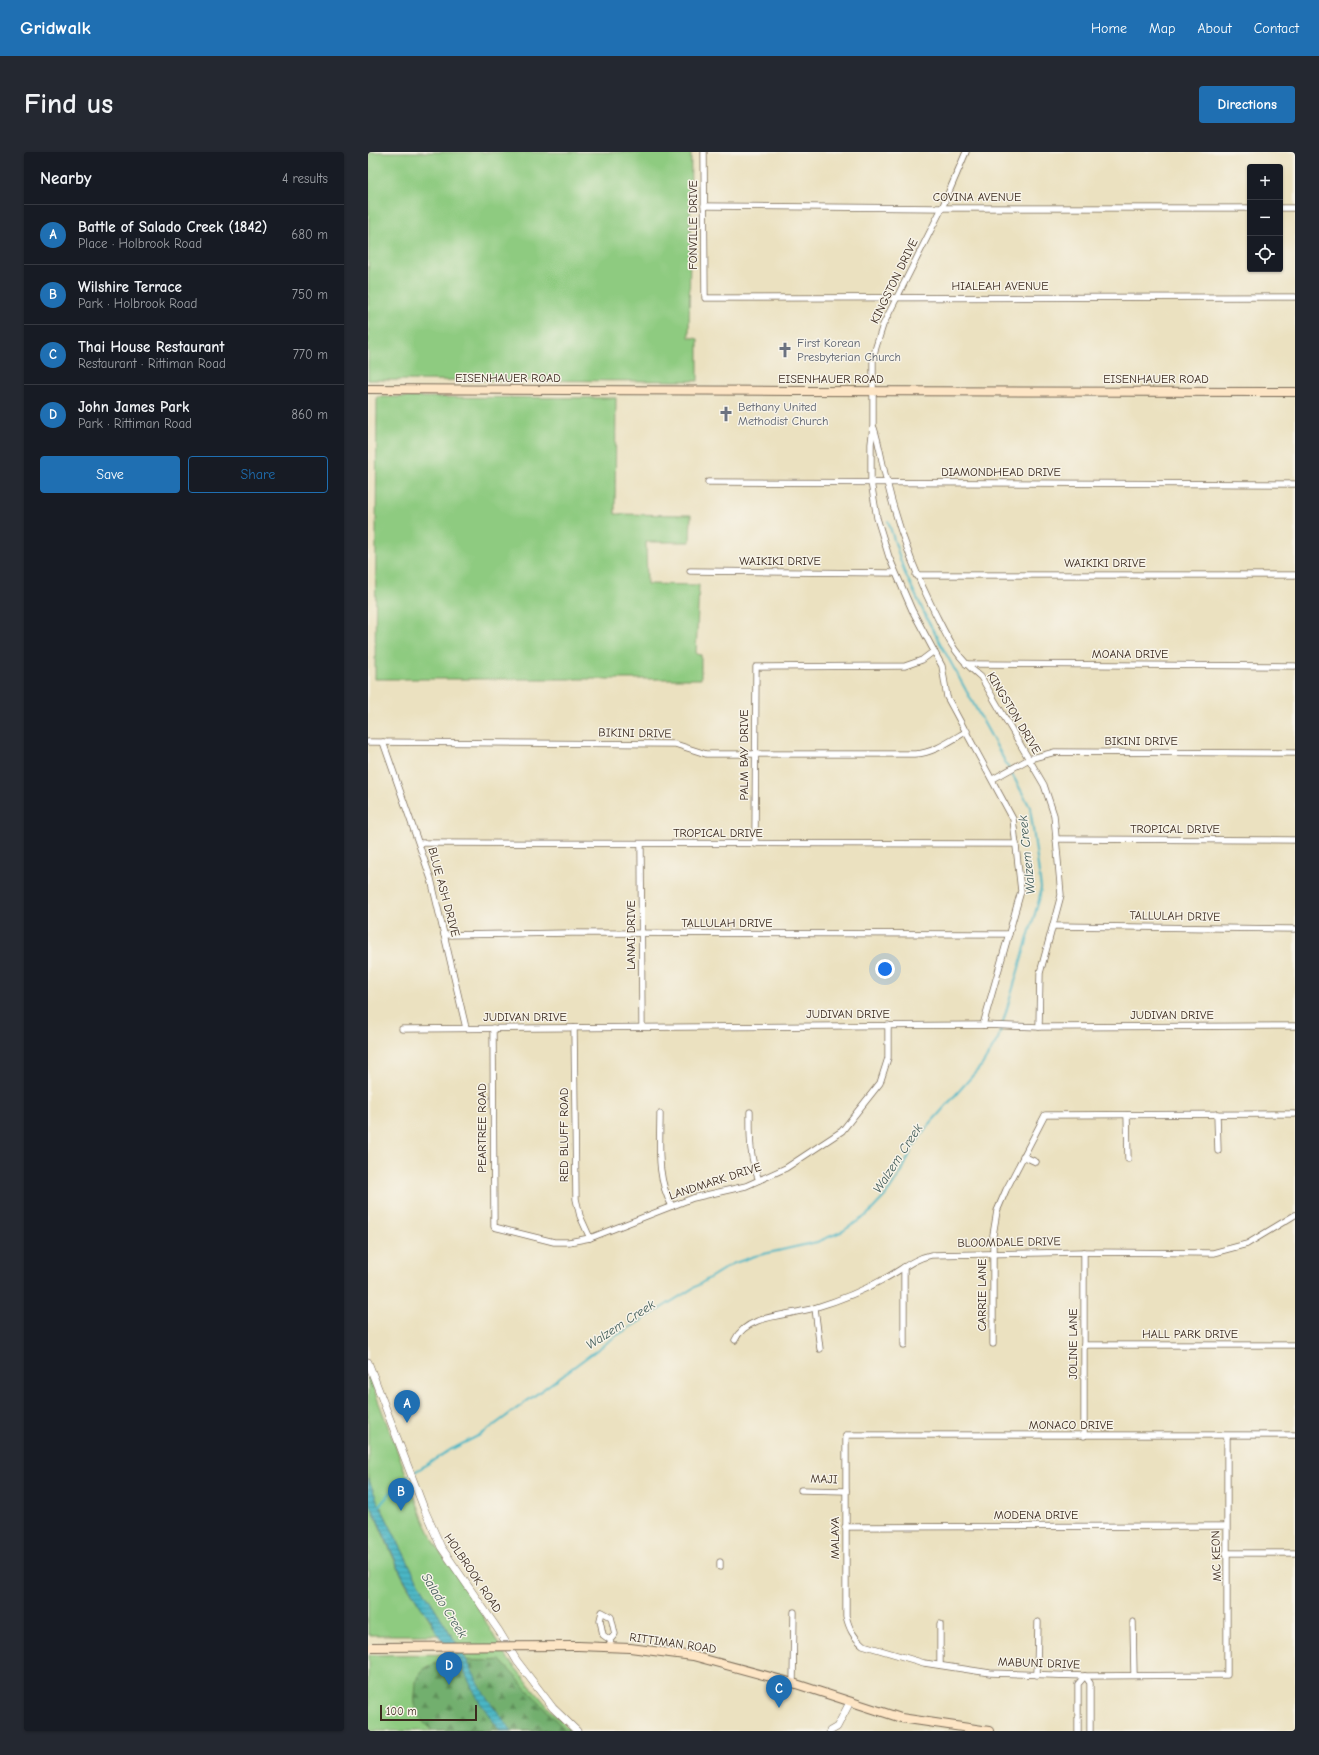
<!DOCTYPE html>
<meta charset="utf-8">
<style>
:root{--surface:#171b24;--page:#242831;--text:#f1f3f6;--muted:#9ea1a6;--line:#363941;--accent:#1f6fb2}
body{margin:0;font-family:"Comic Neue",sans-serif;background:var(--page);color:var(--text)}
.controls{position:absolute;right:12px;top:12px;display:grid;overflow:hidden;border-radius:4px;box-shadow:0 1px 3px #0004}
.controls button{width:36px;height:36px;display:grid;place-items:center;padding:0;border:0;border-bottom:1px solid var(--line);background:var(--surface);color:var(--text);font:20px sans-serif}
.scale{position:absolute;left:12px;bottom:10px;width:97px;box-sizing:border-box;padding-left:4px;border:2px solid #3b2a1e;border-top:0;font-size:11px;line-height:14px;white-space:nowrap;color:#3b2a1e;-webkit-text-stroke:3px #f7f3e8;paint-order:stroke}
.you{position:absolute;left:517px;top:817px;width:14px;height:14px;margin:-10px;border:3px solid #fff;border-radius:50%;background:#1a73e8;box-shadow:0 0 0 6px #1a73e833}
.badge{display:grid;place-items:center;width:26px;height:26px;border-radius:50%;background:var(--accent);color:#fff;font-size:13px;font-weight:700}
.pin{position:absolute;translate:-50% -33px;filter:drop-shadow(0 1px 2px #0008)}
.pin::after{content:'';position:absolute;top:21px;width:14px;height:12px;background:inherit;clip-path:polygon(0 0,100% 0,50% 100%)}
.list{margin:0;padding:0;list-style:none}
h2{display:flex;justify-content:space-between;align-items:center;height:52px;margin:0;padding:0 16px;font-size:17px}
h2 small{font-size:13px;font-weight:400;color:var(--muted)}
.list li{display:grid;grid-template-columns:26px 1fr auto;gap:12px;align-items:center;box-sizing:border-box;height:60px;padding:0 16px;border-top:1px solid var(--line)}
.list b{display:block;font-size:15px;white-space:nowrap}
.list p{margin:0;font-size:13px;white-space:nowrap;color:var(--muted)}
.list em{font-size:13px;font-style:normal;color:var(--muted)}
.actions{display:flex;gap:8px;padding:12px 16px}
.actions a{flex:1;padding:9px 0;border:1px solid var(--accent);border-radius:4px;text-align:center;font-size:14px;color:var(--accent)}
.actions .main{background:var(--accent);color:#fff}
.icon{flex:none;width:22px;height:22px;fill:none;stroke:currentColor;stroke-width:2;stroke-linecap:round;stroke-linejoin:round}
.map{position:relative;flex:none;width:927px;height:1579px;overflow:hidden;border-radius:4px}
header{display:flex;align-items:center;gap:24px;box-sizing:border-box;height:56px;padding:0 20px;background:var(--accent);color:#fff}
header strong{font-size:19px}
nav{display:flex;gap:22px;margin-inline-start:auto;font-size:14px}
.intro{display:flex;align-items:center;justify-content:space-between;box-sizing:border-box;height:96px;padding:0 24px}
h1{margin:0;font-size:28px}
.button{padding:10px 18px;border-radius:4px;background:var(--accent);color:#fff;font-size:14px;font-weight:700}
main{display:flex;gap:24px;padding:0 24px}
aside{flex:1;background:var(--surface);border-radius:4px;box-shadow:0 1px 3px #0004}
.map>svg:first-child{display:block}
.green{fill:#8ecb80;stroke:#647a4f}
.forest{fill:url(#forest-firs);stroke:#566c46}
.water{fill:url(#water-rules);stroke:#427072}
.lines{fill:none;stroke-linecap:round;stroke-linejoin:round}
.stream{stroke:#49b6c5;stroke-width:2}
.minor-casing{stroke:#796a57;stroke-width:7}
.tertiary-casing{stroke:#796a57;stroke-width:8}
.secondary-casing{stroke:#796a57;stroke-width:10}
.minor{stroke:#fff;stroke-width:5.5}
.tertiary{stroke:#fff;stroke-width:7}
.secondary{stroke:#fde5c5;stroke-width:8}
.secondary-bridge-casing{stroke:#796a57;stroke-width:10;stroke-linecap:butt}
.secondary-bridge{stroke:#fde5c5;stroke-width:8}
.labels{text-anchor:middle;stroke-width:3;stroke-linejoin:round;paint-order:stroke}
.street-label{font-size:12px;fill:#3b2a1e;stroke:#f7f3e8}
.worship-label{font-size:12px;fill:#5b616d;stroke:#f7f3e8;text-anchor:start}
.water-label{font-size:13px;font-style:italic;fill:#405b58;stroke:#f7f3e8}
</style>
<header>
<strong>Gridwalk</strong>
<nav><a>Home</a><a>Map</a><a>About</a><a>Contact</a></nav>
</header>
<div class="intro"><h1>Find us</h1><a class="button">Directions</a></div>
<main>
<aside>
<h2>Nearby<small>4 results</small></h2>
<ul class="list">
<li><span class="badge">A</span><div><b>Battle of Salado Creek (1842)</b><p>Place · Holbrook Road</p></div><em>680 m</em></li>
<li><span class="badge">B</span><div><b>Wilshire Terrace</b><p>Park · Holbrook Road</p></div><em>750 m</em></li>
<li><span class="badge">C</span><div><b>Thai House Restaurant</b><p>Restaurant · Rittiman Road</p></div><em>770 m</em></li>
<li><span class="badge">D</span><div><b>John James Park</b><p>Park · Rittiman Road</p></div><em>860 m</em></li>
</ul>
<div class="actions"><a class="main">Save</a><a>Share</a></div>
</aside>
<div class="map">
<svg width="927" height="1579" viewBox="0 0 927 1579">
<defs>
<pattern id="forest-firs" width="22" height="20" patternUnits="userSpaceOnUse"><rect width="22" height="20" fill="#72af6e"/><path d="M5 1l3.5 6h-7zM16 11l3.5 6h-7z" fill="#5f8f5a"/></pattern>
<pattern id="water-rules" width="6" height="5" patternUnits="userSpaceOnUse"><rect width="6" height="5" fill="#49b6c5"/><path d="M0 2.5h6" fill="none" stroke="#3e949f"/></pattern>
</defs>
<rect width="100%" height="100%" fill="#f7f3e8"/>
<filter id="ink" filterUnits="userSpaceOnUse"><feTurbulence type="fractalNoise" baseFrequency=".025" numOctaves="2"/><feDisplacementMap in="SourceGraphic" scale="8" xChannelSelector="R" yChannelSelector="G"/><feConvolveMatrix kernelMatrix="1 2 1 2 8 2 1 2 1" color-interpolation-filters="sRGB"/></filter>
<filter id="wash" filterUnits="userSpaceOnUse"><feTurbulence type="fractalNoise" baseFrequency=".012" numOctaves="4" result="noise"/><feDisplacementMap in="SourceGraphic" scale="16" xChannelSelector="R" yChannelSelector="G"/><feGaussianBlur stdDeviation="0.9" result="paint"/><feColorMatrix in="noise" values="0 0 0 0 0 0 0 0 0 0 0 0 0 0 0 0 0 1.4 0 .05"/><feComposite in="paint" operator="in"/></filter>
<g filter="url(#wash)">
<rect width="100%" height="100%" fill="#ebe1c0"/>
<g class="green">
<polygon points="1,0 323,0 321,185 330,187 330,229 0,228"/>
<polygon points="9,245 248,246 247,362 323,363 322,390 278,390 279,432 331,433 328,502 333,503 333,527 7,527"/>
<polygon points="0,1222 56,1369 70,1397 108,1452 136,1502 186,1562 203,1579 0,1579 0,1503 95,1502 47,1424 9,1348 0,1326"/>
<path d="M0 1347C11 1373 22 1399 34 1424 44 1445 61 1462 70 1483H0Z"/>
</g>
<path class="forest" d="M132 1508 198 1579H65C53 1570 45 1558 47 1542 48 1537 47 1529 50 1524 64 1501 108 1511 132 1508Z"/>
<polygon class="water" points="0,1326 9,1348 47,1424 98,1507 116,1542 144,1579 132,1579 111,1549 90,1508 70,1483 63,1468 53,1455 35,1425 0,1347"/>
<g class="lines">
<g class="stream">
<polyline points="45,1321 82,1298 114,1282 248,1184 364,1112 387,1104 449,1090 475,1079 499,1063 518,1043 533,1021 545,995 560,974 614,913 630,887 671,748 673,736 662,655 560,469 536,419 520,369"/>
<polyline points="11,1354 32,1330 41,1323"/>
</g>
</g>
</g>
<g filter="url(#ink)">
<g class="lines">
<defs>
<g id="minor">
<polyline points="336,0 337,146 927,145"/>
<polyline points="598,0 574,56 515,173 508,195 505,208 505,274 503,292 503,330 509,366 521,405 544,458 574,514 579,545 645,667 653,739 615,873"/>
<polyline points="336,54 574,56 882,56"/>
<polyline points="912,56 927,56"/>
<path d="M506 276C512 294 514 312 519 330 530 376 546 419 567 461 581 489 588 505 613 525L676 633 686 663 693 743 672 821 671 875"/>
<polyline points="340,330 927,332"/>
<polyline points="322,419 527,421"/>
<polyline points="548,423 927,423"/>
<polyline points="598,512 927,514"/>
<path d="M0 590 307 592 338 602H547C566 601 582 589 599 579"/>
<polyline points="15,590 63,727 98,876"/>
<polyline points="625,627 661,607 687,600 927,601"/>
<polyline points="688,687 927,688"/>
<polyline points="51,691 648,692"/>
<polyline points="273,692 274,875"/>
<polyline points="387,692 388,515 537,514 554,508 566,499"/>
<polyline points="686,774 927,777"/>
<polyline points="76,783 204,781 641,782"/>
<polyline points="125,876 126,1075 186,1090 201,1090 222,1086 325,1046 378,1034 418,1016 474,979 512,931 520,906 520,873"/>
<polyline points="206,876 208,1047 212,1064 222,1086"/>
<polyline points="34,877 615,873 671,875 927,874"/>
<path d="M382 960C382 984 381 1005 391 1028"/>
<path d="M292 962C292 994 288 1026 304 1054"/>
<polyline points="849,962 850,999"/>
<polyline points="759,963 760,1007"/>
<polyline points="655,1004 668,1010"/>
<polyline points="536,1115 536,1193"/>
<polyline points="447,1156 452,1197"/>
<path d="M367 1188C379 1162 421 1164 446 1156 469 1149 493 1140 514 1128 531 1120 544 1107 563 1103L716 1100 845 1101 879 1092 927 1063"/>
<polyline points="625,1192 625,1083 629,1059 638,1038 677,963 927,962"/>
<polyline points="716,1193 927,1193"/>
<polyline points="716,1284 716,1100"/>
<path d="M859 1284V1523L717 1524 622 1521 556 1511 495 1493C485 1485 481 1476 478 1464V1283H927"/>
<polyline points="433,1338 478,1339"/>
<polyline points="477,1375 858,1374"/>
<polyline points="858,1401 927,1401"/>
<polyline points="352,1415 352,1410"/>
<polyline points="765,1470 766,1523"/>
<polyline points="242,1488 247,1482 243,1465 234,1460 232,1468 235,1483 242,1488 243,1495"/>
<polyline points="572,1513 572,1472"/>
<polyline points="669,1523 670,1470"/>
<polyline points="425,1531 426,1460"/>
<polyline points="710,1579 710,1532 717,1524 722,1531 722,1579"/>
</g>
<g id="tertiary">
<polyline points="0,1210 57,1359 73,1395 131,1479 149,1509 185,1556 209,1579"/>
<polyline points="462,1579 469,1575 482,1550"/>
</g>
<g id="secondary">
<polyline points="0,237 428,239 927,240"/>
<polyline points="210,1494 262,1496 325,1504 425,1531 533,1566 621,1579"/>
</g>
</defs>
<use href="#minor" class="minor-casing"/>
<use href="#tertiary" class="tertiary-casing"/>
<use href="#secondary" class="secondary-casing"/>
<use href="#minor" class="minor"/>
<use href="#tertiary" class="tertiary"/>
<use href="#secondary" class="secondary"/>
<defs>
<polyline id="secondary-bridge" points="4,1495 210,1494"/>
</defs>
<use href="#secondary-bridge" class="secondary-bridge-casing"/>
<use href="#secondary-bridge" class="secondary-bridge"/>
</g>
</g>
<defs>
<symbol id="church-bare" viewBox="-9 -9 18 18"><path d="M-1.2-6h2.4v3.5h3.3v2.4h-3.3V6h-2.4V-.1h-3.3v-2.4h3.3Z" fill="#6b7280" stroke="#f7f3e8" stroke-width="2.5" paint-order="stroke"/></symbol>
</defs>
<g fill-rule="evenodd">
<use href="#church-bare" x="406" y="187" width="22" height="22"/>
<use href="#church-bare" x="347" y="251" width="22" height="22"/>
</g>
<g class="labels">
<g class="street-label">
<text x="609" y="49">COVINA AVENUE</text>
<text transform="translate(325 73) rotate(-90)" y="4">FONVILLE DRIVE</text>
<text transform="translate(526 129) rotate(-64)" y="4">KINGSTON DRIVE</text>
<text x="632" y="138">HIALEAH AVENUE</text>
<text x="140" y="230">EISENHAUER ROAD</text>
<text x="463" y="231">EISENHAUER ROAD</text>
<text x="788" y="231">EISENHAUER ROAD</text>
<text x="633" y="324">DIAMONDHEAD DRIVE</text>
<text x="412" y="413">WAIKIKI DRIVE</text>
<text x="737" y="415">WAIKIKI DRIVE</text>
<text x="762" y="506">MOANA DRIVE</text>
<text transform="translate(646 561) rotate(59)" y="4">KINGSTON DRIVE</text>
<text transform="translate(267 581) rotate(1)" y="4">BIKINI DRIVE</text>
<text x="773" y="593">BIKINI DRIVE</text>
<text transform="translate(376 603) rotate(-90)" y="4">PALM BAY DRIVE</text>
<text x="807" y="681">TROPICAL DRIVE</text>
<text x="350" y="685">TROPICAL DRIVE</text>
<text transform="translate(76 740) rotate(75)" y="4">BLUE ASH DRIVE</text>
<text transform="translate(807 764) rotate(1)" y="4">TALLULAH DRIVE</text>
<text x="359" y="775">TALLULAH DRIVE</text>
<text transform="translate(263 783) rotate(-90)" y="4">LANAI DRIVE</text>
<text x="480" y="866">JUDIVAN DRIVE</text>
<text x="804" y="867">JUDIVAN DRIVE</text>
<text x="157" y="869">JUDIVAN DRIVE</text>
<text transform="translate(114 976) rotate(-90)" y="4">PEARTREE ROAD</text>
<text transform="translate(196 983) rotate(-90)" y="4">RED BLUFF ROAD</text>
<text transform="translate(347 1029) rotate(-18)" y="4">LANDMARK DRIVE</text>
<text transform="translate(641 1090) rotate(-1)" y="4">BLOOMDALE DRIVE</text>
<text transform="translate(614 1143) rotate(-90)" y="4">CARRIE LANE</text>
<text x="822" y="1186">HALL PARK DRIVE</text>
<text transform="translate(705 1192) rotate(-90)" y="4">JOLINE LANE</text>
<text x="703" y="1277">MONACO DRIVE</text>
<text transform="translate(456 1327) rotate(2)" y="4">MAJI</text>
<text x="668" y="1367">MODENA DRIVE</text>
<text transform="translate(467 1386) rotate(-90)" y="4">MALAYA</text>
<text transform="translate(848 1404) rotate(-92)" y="4">MC KEON</text>
<text transform="translate(105 1421) rotate(56)" y="4">HOLBROOK ROAD</text>
<text transform="translate(305 1491) rotate(8)" y="4">RITTIMAN ROAD</text>
<text transform="translate(671 1511) rotate(2)" y="4">MABUNI DRIVE</text>
</g>
<g class="worship-label">
<text x="429" y="195">First Korean<tspan x="429" dy="14">Presbyterian Church</tspan></text>
<text x="370" y="259">Bethany United<tspan x="370" dy="14">Methodist Church</tspan></text>
</g>
<g class="water-label">
<text transform="translate(658 703) rotate(-96)" y="5">Walzem Creek</text>
<text transform="translate(529 1006) rotate(-57)" y="5">Walzem Creek</text>
<text transform="translate(252 1172) rotate(-33)" y="5">Walzem Creek</text>
<text transform="translate(77 1453) rotate(58)" y="5">Salado Creek</text>
</g>
</g>
</svg>
<div class="controls">
<button>+</button>
<button>−</button>
<button><svg class="icon" aria-label="locate" viewBox="0 0 24 24"><circle cx="12" cy="12" r="6"/><path d="M12 2v4M12 18v4M2 12h4M18 12h4"/></svg></button>
</div>
<div class="scale">100 m</div>
<div class="you"></div>
<div class="pin badge" style="left:39px;top:1271px">A</div>
<div class="pin badge" style="left:33px;top:1359px">B</div>
<div class="pin badge" style="left:411px;top:1556px">C</div>
<div class="pin badge" style="left:81px;top:1533px">D</div>
</div>
</main>
